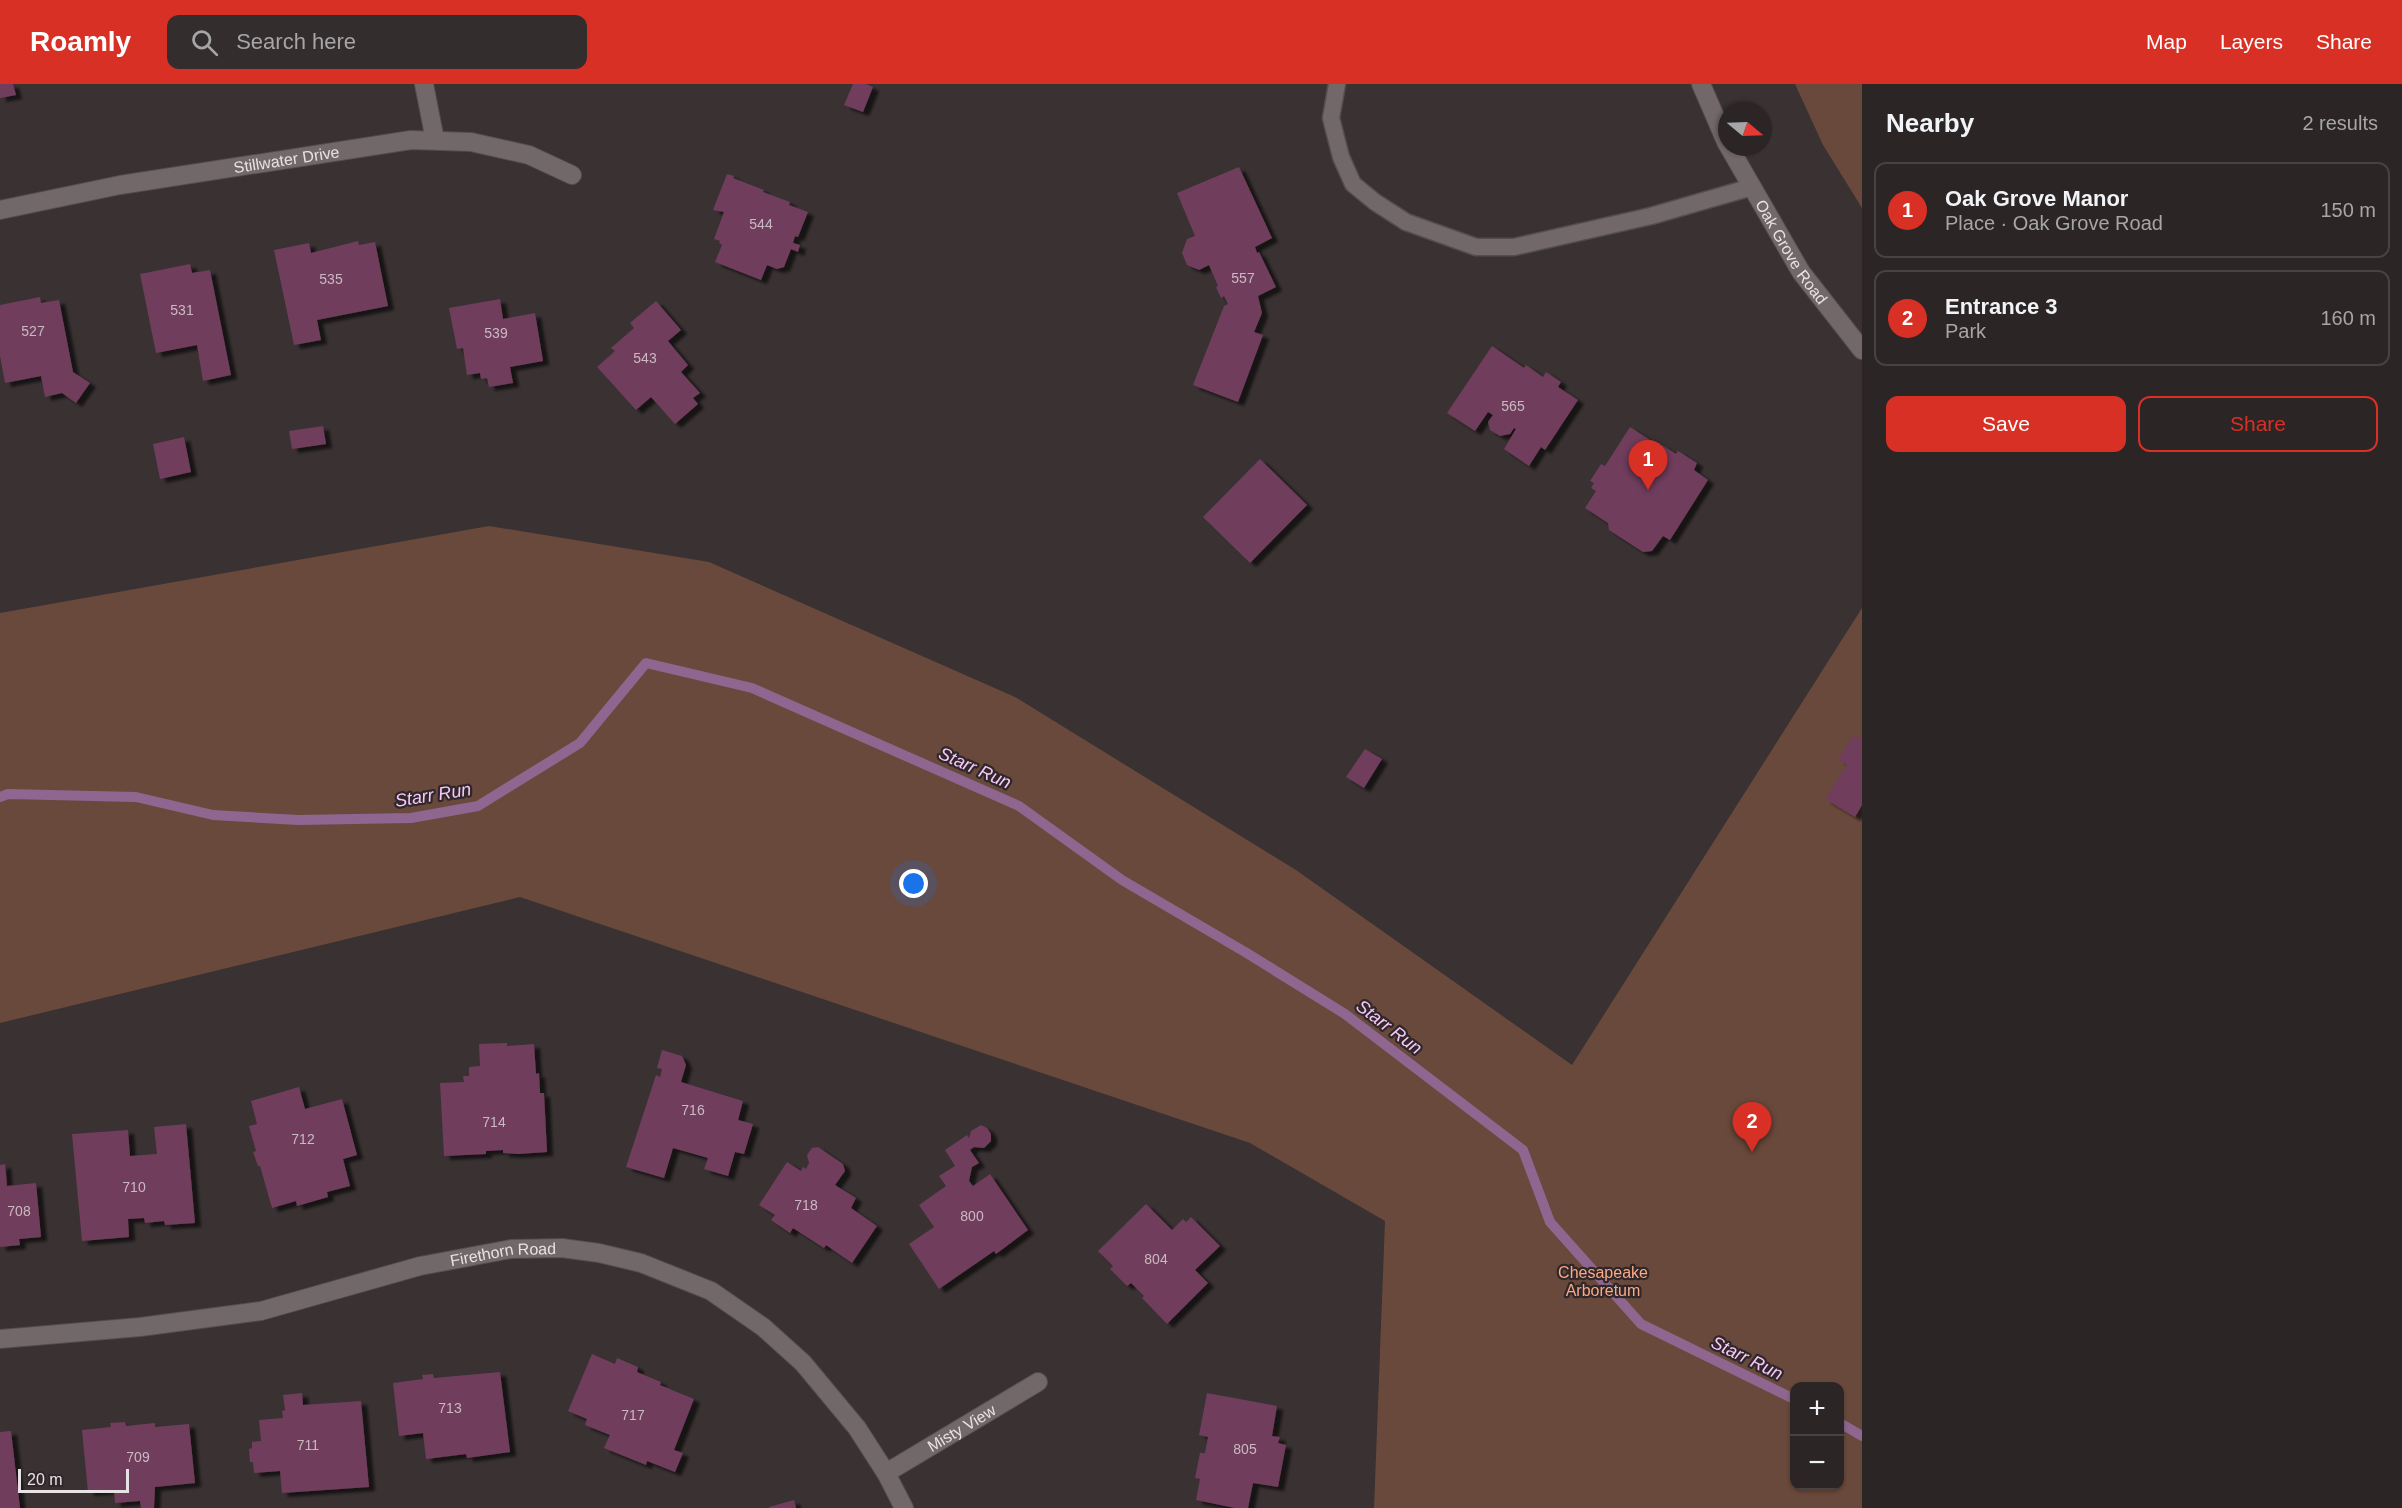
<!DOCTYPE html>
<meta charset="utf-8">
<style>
:root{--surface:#2b2526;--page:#332d2e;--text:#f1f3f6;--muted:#a6a5a7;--line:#474243;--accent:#d93025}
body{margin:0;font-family:Helvetica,sans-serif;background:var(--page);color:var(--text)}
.controls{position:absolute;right:18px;bottom:18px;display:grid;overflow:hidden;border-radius:12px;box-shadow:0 2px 4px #0004}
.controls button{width:54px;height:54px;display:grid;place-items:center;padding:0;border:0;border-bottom:2px solid var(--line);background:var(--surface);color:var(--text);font:30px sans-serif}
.compass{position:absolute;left:1718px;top:18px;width:54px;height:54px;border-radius:50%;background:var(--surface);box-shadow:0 2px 4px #0004;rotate:109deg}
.scale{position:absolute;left:18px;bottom:15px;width:111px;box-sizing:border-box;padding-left:6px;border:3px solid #e7e2e3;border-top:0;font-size:16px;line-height:21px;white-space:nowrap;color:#e7e2e3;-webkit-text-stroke:4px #2f2729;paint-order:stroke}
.you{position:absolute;left:914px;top:800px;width:21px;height:21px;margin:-15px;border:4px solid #fff;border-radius:50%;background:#1a73e8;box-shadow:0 0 0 9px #1a73e833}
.badge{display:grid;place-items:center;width:39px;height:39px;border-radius:50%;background:var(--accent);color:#fff;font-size:20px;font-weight:700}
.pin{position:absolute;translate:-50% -50px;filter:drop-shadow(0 2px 3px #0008)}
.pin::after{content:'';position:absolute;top:32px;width:21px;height:18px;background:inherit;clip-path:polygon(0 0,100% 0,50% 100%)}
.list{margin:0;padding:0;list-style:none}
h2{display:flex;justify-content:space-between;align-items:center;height:78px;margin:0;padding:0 24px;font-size:26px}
h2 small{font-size:20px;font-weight:400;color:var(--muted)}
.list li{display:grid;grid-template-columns:39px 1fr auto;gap:18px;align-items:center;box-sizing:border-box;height:96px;margin:0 12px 12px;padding:0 12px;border:2px solid var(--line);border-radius:12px}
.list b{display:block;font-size:22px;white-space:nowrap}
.list p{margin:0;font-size:20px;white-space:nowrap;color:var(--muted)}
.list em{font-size:20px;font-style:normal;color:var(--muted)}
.actions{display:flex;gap:12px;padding:18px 24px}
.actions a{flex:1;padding:14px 0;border:2px solid var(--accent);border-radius:12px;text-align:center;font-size:21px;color:var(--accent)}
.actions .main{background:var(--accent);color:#fff}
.icon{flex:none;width:33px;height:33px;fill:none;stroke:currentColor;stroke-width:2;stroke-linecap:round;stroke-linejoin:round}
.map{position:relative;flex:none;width:1862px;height:1424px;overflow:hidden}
header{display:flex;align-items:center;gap:36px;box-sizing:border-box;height:84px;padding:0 30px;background:var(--accent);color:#fff}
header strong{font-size:28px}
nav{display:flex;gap:33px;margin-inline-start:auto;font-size:21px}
.search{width:420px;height:54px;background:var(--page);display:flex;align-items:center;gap:15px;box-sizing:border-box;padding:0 21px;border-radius:12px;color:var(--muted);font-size:22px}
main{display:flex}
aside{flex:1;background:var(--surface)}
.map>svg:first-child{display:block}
.green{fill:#69493b;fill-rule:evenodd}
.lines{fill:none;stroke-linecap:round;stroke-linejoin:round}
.stream{stroke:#8e6690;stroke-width:10}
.building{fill:#6f3e5b;filter:url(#shadow)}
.lane-casing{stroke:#544d4e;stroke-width:19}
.street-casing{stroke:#544d4e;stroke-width:20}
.lane{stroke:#72686a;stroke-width:16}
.street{stroke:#72686a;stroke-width:18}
.labels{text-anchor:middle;stroke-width:4.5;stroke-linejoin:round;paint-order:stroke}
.number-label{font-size:14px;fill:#c9b9c1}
.street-label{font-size:16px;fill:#e7e2e3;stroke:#2f2729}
.park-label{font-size:16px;fill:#fba984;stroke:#2f2729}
.water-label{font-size:18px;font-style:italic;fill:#f9c8fb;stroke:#2f2729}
</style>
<header>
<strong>Roamly</strong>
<div class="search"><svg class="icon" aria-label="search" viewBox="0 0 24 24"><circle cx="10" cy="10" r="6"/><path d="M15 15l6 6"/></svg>Search here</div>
<nav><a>Map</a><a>Layers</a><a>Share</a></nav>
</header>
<main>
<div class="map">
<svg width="1862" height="1424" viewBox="0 0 1862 1424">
<defs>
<filter id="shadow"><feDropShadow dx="6" dy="4" stdDeviation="1.5" flood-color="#0009"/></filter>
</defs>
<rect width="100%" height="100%" fill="#393132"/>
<g class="green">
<polygon points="1795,0 1862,0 1862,124 1823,61"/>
<path d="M489 442 709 478 1015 613 1296 786 1572 981 1862 524V1424H1374L1385 1137 1250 1059 520 813 0 939V529ZM1794 1302H1840V1402H1794Z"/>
</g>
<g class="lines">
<g class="stream">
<polyline points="0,713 8,710 136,713 213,731 298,736 411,734 478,722 580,659 646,579 752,604 1019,722 1122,796 1245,868 1345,930 1523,1066 1550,1138 1641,1240 1794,1315"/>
<polyline points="1840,1339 1862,1352"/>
</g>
</g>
<g class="building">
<polygon points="0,0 13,0 16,11 0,14"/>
<polygon points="853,0 866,0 873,3 863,28 844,21"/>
<polygon points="1239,83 1272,154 1255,163 1257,169 1259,168 1276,203 1258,212 1262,229 1254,248 1263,251 1238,318 1193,301 1224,222 1228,220 1224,212 1221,214 1216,203 1218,202 1209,181 1199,186 1187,181 1182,169 1187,155 1195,152 1177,109"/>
<polygon points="727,90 734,92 733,94 764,106 763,108 790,118 789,121 808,128 798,153 795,152 793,159 800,161 798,168 791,165 784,183 777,185 767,181 761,196 715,178 722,161 719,159 720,157 714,155 724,128 713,126"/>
<polygon points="358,157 359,161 375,158 388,222 317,236 321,256 294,261 274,166 309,159 311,169"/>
<polygon points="190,180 192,189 210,186 231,291 203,297 197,261 156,269 140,190"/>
<polygon points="40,213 41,219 59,216 73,288 90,299 76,319 62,309 45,313 41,292 5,299 0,272 0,221"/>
<polygon points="500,215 503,235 535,229 543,277 510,283 513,299 489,303 487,294 481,295 480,289 467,291 463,264 457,265 449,224"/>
<polygon points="656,217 681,246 668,257 688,281 681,288 700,309 693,314 698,320 675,340 651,313 636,326 597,283 615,267 611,264 634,244 630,239"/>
<polygon points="1492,262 1524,284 1526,281 1543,293 1546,288 1561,298 1558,303 1578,316 1545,366 1541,363 1529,382 1504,365 1516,345 1514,344 1510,350 1500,352 1490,346 1488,338 1493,331 1488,328 1475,347 1447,329"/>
<polygon points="323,342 326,360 292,365 289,347"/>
<polygon points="1630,343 1661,363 1662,361 1676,370 1678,367 1697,379 1694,386 1708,396 1670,456 1663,452 1652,467 1643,468 1609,446 1608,439 1585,424 1596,407 1591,404 1594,399 1590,397 1601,380 1605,382"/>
<polygon points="184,353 191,388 160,395 153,360"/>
<polygon points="1260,375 1307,421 1250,479 1203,433"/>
<polygon points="1862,649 1862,721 1855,733 1825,715 1847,681 1838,675 1853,652 1858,655"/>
<polygon points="1365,665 1382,675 1364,704 1346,693"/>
<polygon points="507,959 507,962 534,960 536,990 539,989 540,1009 544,1009 547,1068 518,1070 503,1069 503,1066 486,1067 486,1070 444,1072 440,999 464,998 463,992 469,992 469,983 480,982 479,960"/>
<polygon points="662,966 682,972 686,981 681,998 743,1017 738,1036 753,1040 744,1070 735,1068 728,1092 704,1085 708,1074 673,1064 664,1094 626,1083 656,991 660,993 662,985 657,984"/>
<polygon points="299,1003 305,1025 342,1015 357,1071 343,1075 350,1102 327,1108 328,1113 297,1122 296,1117 272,1124 260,1082 258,1082 253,1068 256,1067 249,1042 257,1040 251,1017"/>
<polygon points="186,1040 195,1139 165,1141 164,1137 145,1139 144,1134 128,1135 129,1153 82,1157 72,1050 128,1046 130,1072 157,1070 154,1043"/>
<polygon points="981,1041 987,1044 991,1050 991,1057 984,1064 974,1063 970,1066 979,1079 972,1083 969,1097 973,1102 990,1090 1028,1146 996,1170 994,1167 939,1205 909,1160 934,1143 919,1121 946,1102 939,1092 955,1082 945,1066 967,1051 969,1054 971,1047"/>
<polygon points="818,1063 843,1080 845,1087 835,1101 856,1114 851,1124 877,1142 852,1179 826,1161 824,1164 793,1144 790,1149 771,1136 775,1131 759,1121 787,1078 801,1087 803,1083 806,1085 809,1079 807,1071 812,1064"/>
<polygon points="5,1080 7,1102 36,1099 41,1153 19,1155 20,1161 0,1163 0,1081"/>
<polygon points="1146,1120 1172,1146 1183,1135 1186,1138 1191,1133 1220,1162 1195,1186 1208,1199 1167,1240 1142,1214 1144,1212 1131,1199 1127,1202 1110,1185 1113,1182 1098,1167"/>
<polygon points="592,1270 615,1280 617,1274 638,1283 637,1288 661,1298 660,1301 694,1315 674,1366 683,1369 675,1388 647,1377 646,1381 604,1364 610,1351 585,1341 587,1335 568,1327"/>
<polygon points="500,1288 510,1368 467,1374 466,1370 426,1375 423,1349 399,1352 393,1299 423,1295 422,1291 433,1290 434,1294"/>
<polygon points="302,1309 303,1321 361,1317 369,1403 282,1409 280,1387 254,1389 253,1378 250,1378 249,1365 252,1364 252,1358 261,1357 259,1336 283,1334 282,1327 285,1326 283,1311"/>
<polygon points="1207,1309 1277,1322 1272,1352 1280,1353 1278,1359 1286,1361 1278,1403 1253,1399 1248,1424 1235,1424 1196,1416 1200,1395 1195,1394 1200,1369 1205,1369 1208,1353 1199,1351"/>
<polygon points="125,1338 126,1342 155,1339 155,1343 189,1340 195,1399 155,1403 154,1424 141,1424 140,1417 115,1419 114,1406 88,1408 82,1346 111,1343 110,1339"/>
<polygon points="11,1347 20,1424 0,1424 0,1348"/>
<polygon points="794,1416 796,1424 769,1424 769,1423"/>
</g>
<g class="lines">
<defs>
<polyline id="lane" points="1337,0 1331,34 1341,73 1353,100 1375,118 1406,138 1476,163 1514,163 1651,132 1752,103"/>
<g id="street">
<polyline points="424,0 435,56"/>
<polyline points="1701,0 1727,60"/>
<path id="s1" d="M1729 63 1801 188 1862 266"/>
<path id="s2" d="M0 126 120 101 411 56 471 58 529 71 572 91"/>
<path id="s3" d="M0 1255 140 1243 261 1227 420 1182 511 1165 562 1164 599 1169 641 1179 711 1207 763 1243 803 1279 857 1344 886 1389 904 1424"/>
<path id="s4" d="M886 1389 1038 1298"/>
</g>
</defs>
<use href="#lane" class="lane-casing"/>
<use href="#street" class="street-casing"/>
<use href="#lane" class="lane"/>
<use href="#street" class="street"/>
</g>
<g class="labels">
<g class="number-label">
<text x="761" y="145">544</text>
<text x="1243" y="199">557</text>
<text x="331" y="200">535</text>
<text x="182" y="231">531</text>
<text x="33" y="252">527</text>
<text x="496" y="254">539</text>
<text x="645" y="279">543</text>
<text x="1513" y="327">565</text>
<text x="693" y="1031">716</text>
<text x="494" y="1043">714</text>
<text x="303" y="1060">712</text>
<text x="134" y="1108">710</text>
<text x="806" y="1126">718</text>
<text x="19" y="1132">708</text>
<text x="972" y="1137">800</text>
<text x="1156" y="1180">804</text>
<text x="450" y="1329">713</text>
<text x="633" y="1336">717</text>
<text x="308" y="1366">711</text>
<text x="1245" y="1370">805</text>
<text x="138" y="1378">709</text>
</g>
<g class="street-label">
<text dy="6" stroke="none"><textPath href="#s2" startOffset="291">Stillwater Drive</textPath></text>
<text dy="6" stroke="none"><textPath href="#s1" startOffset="122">Oak Grove Road</textPath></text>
<text dy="6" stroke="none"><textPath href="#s3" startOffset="512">Firethorn Road</textPath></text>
<text dy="6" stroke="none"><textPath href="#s4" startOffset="88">Misty View</textPath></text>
</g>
<g class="park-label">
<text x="1603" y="1194">Chesapeake<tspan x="1603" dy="18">Arboretum</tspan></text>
</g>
<g class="water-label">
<text transform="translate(975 684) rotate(24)" y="6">Starr Run</text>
<text transform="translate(433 711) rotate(-9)" y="6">Starr Run</text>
<text transform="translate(1389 943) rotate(37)" y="6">Starr Run</text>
<text transform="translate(1747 1274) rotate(26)" y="6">Starr Run</text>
</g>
</g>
</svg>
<div class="controls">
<button>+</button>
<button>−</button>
</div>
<svg class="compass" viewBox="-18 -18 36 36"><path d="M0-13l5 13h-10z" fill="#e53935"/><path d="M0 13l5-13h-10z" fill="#a6a5a7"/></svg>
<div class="scale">20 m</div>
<div class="you"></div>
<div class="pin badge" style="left:1648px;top:406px">1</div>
<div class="pin badge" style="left:1752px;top:1068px">2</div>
</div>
<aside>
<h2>Nearby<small>2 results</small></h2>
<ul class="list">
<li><span class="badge">1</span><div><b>Oak Grove Manor</b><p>Place · Oak Grove Road</p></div><em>150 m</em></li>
<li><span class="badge">2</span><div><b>Entrance 3</b><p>Park</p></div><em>160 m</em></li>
</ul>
<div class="actions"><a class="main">Save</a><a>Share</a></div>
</aside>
</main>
